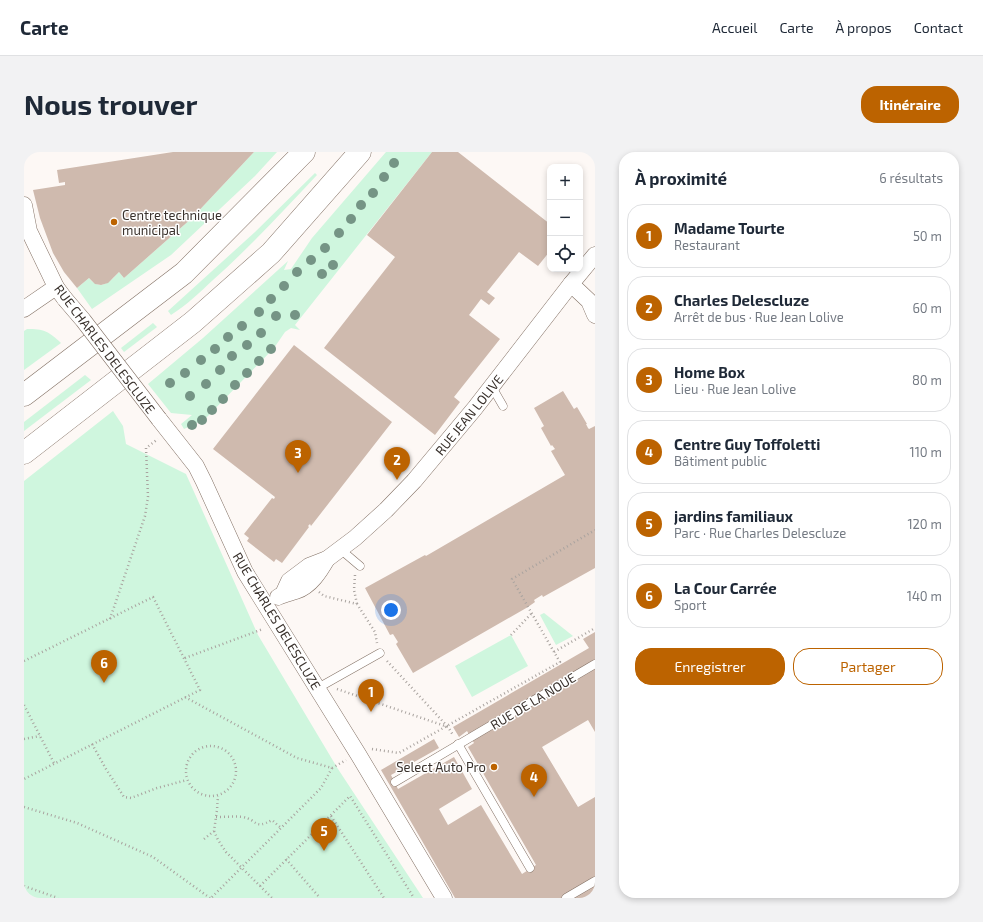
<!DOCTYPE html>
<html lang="fr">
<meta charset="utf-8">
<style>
:root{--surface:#fff;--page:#f2f2f3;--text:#1f2937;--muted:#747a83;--line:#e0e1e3;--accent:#bc6300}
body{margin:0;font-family:"Exo 2",sans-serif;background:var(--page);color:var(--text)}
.controls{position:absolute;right:12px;top:12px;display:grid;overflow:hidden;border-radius:8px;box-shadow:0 2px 6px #0003}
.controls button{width:36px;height:36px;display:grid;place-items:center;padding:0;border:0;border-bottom:1px solid var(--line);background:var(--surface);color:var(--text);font:20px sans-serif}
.you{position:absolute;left:367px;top:458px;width:14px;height:14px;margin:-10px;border:3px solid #fff;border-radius:50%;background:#1a73e8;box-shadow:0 0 0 6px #1a73e833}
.badge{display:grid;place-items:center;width:26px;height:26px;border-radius:50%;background:var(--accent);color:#fff;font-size:13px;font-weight:700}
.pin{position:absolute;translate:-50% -33px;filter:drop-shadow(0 1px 2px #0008)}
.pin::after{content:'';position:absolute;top:21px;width:14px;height:12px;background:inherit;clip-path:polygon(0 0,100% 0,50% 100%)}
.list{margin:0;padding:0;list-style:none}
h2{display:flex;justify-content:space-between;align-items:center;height:52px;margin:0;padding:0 16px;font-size:17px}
h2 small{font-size:13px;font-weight:400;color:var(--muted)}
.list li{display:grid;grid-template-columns:26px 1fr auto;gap:12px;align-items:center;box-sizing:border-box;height:64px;margin:0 8px 8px;padding:0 8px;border:1px solid var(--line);border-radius:16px}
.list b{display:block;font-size:15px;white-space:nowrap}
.list p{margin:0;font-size:13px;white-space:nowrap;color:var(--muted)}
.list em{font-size:13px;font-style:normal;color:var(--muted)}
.actions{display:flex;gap:8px;padding:12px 16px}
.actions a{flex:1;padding:9px 0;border:1px solid var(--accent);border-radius:16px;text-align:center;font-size:14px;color:var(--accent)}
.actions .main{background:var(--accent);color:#fff}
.icon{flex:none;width:22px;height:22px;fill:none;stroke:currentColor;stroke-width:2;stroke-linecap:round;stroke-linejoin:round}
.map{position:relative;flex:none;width:571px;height:746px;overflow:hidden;border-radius:16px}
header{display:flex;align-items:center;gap:24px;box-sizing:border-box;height:56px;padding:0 20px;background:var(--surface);border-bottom:1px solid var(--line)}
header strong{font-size:19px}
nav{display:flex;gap:22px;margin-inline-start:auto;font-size:14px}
.intro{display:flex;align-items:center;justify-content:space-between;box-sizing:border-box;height:96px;padding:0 24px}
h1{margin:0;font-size:28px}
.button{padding:10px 18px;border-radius:16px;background:var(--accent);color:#fff;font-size:14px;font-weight:700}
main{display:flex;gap:24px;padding:0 24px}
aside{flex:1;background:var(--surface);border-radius:16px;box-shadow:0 2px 6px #0003}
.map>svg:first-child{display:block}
.green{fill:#cff6de}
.building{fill:#cfbaae}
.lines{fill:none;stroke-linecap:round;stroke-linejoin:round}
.service-casing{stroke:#837165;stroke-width:9}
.minor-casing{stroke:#837165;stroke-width:17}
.motorway-casing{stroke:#837165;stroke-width:23}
.path{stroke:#a9a39f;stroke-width:2.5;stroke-dasharray:1 3;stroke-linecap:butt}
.service{stroke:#fff;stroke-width:8}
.minor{stroke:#fff;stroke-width:16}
.motorway{stroke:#fff;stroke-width:22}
.minor-bridge-casing{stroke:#837165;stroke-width:17;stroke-linecap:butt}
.minor-bridge{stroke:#fff;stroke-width:16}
.tree{fill:#759485}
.poi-dot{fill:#bc6300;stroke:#fff;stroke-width:1.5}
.labels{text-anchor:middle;stroke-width:3;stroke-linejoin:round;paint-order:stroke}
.poi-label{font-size:13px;fill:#39312c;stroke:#fff;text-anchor:start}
.street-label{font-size:13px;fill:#39312c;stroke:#fff}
</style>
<header>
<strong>Carte</strong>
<nav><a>Accueil</a><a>Carte</a><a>À propos</a><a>Contact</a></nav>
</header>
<div class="intro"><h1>Nous trouver</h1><a class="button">Itinéraire</a></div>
<main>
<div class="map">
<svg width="571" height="746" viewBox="0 0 571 746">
<rect width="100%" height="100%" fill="#fdf8f5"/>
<g class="green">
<path d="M230 0H253L231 24 147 103 68 157 53 136 65 126C76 140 86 130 95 120L100 126 168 66Z"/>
<polygon points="362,0 408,0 271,173 276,178 267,176 261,180 250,196 183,265 173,271 160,277 157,272 168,263 147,261 124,232 179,186 264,109 260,118 267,117 288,86"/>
<path d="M291 21 293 23C259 59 226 95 189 128 176 140 163 153 147 163L144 159 231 80Z"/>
<polygon points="129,171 133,175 100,200 97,196"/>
<path d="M3 177C20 177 24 179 37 191L0 218V179Z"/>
<polygon points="61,223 67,228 0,279 0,270"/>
<polygon points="89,259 99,274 102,292 162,322 234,483 314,617 399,746 0,746 0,329"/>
<polygon points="520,461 549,484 532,493 516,463"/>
<polygon points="487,483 504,514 448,545 431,514"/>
</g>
<g class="building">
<polygon points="149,0 230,0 168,66 100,126 95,120 84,131 77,133 71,132 65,126 53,136 40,120 29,101 16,66 9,38 41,33 41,30 35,31 33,18"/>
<polygon points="408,0 434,0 526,72 526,99 514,114 495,100 463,140 471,146 465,153 457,147 445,163 476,187 430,245 436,250 411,283 300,196 371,105 343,83"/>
<polygon points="270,193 368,270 287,374 286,372 284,374 285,375 258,411 252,407 250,410 223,389 225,386 220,382 248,346 250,347 251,345 189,297"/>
<polygon points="539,239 550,257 553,255 563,272 562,272 564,276 565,277 571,274 571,416 519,445 518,443 510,448 511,450 504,455 389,521 372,492 374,490 369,482 366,483 341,436 401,403 402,404 541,323 527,299 531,297 528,293 527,294 517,276 520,274 510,256"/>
<polygon points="571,480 571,580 564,568 518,595 554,655 571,645 571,746 431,746 357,618 410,587 415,596 367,623 374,637 430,605 448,637 415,657 424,673 457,653 498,722 512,713 444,595 450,591 443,579 435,585 429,575 565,496 559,487"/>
</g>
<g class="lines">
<defs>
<g id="service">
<polyline points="468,235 479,254"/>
<polyline points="316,397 336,414"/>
<polyline points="292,537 356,501"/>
<polyline points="434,592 506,716"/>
<polyline points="371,630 571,512"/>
<polyline points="542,746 571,729"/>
</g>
<g id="minor">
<polyline points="0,53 5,79 32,135 41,147"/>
<polyline points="547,132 565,149 571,163"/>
<polyline points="0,157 32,135"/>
<polyline points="135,267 172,314 180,330 221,420 334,602 420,746"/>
<polyline points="259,442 265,429 285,414 303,407 331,386 362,358 390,329 451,256 547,132 571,103"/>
<path d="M254 445C260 442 266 441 272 439 287 434 296 419 303 407"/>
</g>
<g id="motorway">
<polyline points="0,243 160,121 280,0"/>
<polyline points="0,301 169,170 247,101 336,0"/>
</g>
</defs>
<use href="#service" class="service-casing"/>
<use href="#minor" class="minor-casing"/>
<use href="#motorway" class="motorway-casing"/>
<g class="path">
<polyline points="331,423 330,438 333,452"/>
<polyline points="295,440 300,444 333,452 351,480 353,491"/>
<polyline points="86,467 121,364 124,345 122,296 134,287"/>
<polyline points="487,483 508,461"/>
<polyline points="530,500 488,427 571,378"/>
<polyline points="161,506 239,477"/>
<polyline points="0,509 129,445 176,538 0,627"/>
<polyline points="363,509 424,575"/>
<polyline points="313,537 424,575 429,583"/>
<polyline points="161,545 273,606 308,616 297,636 187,746"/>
<polyline points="0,553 30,611"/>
<polyline points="0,587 16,584"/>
<polyline points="68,592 82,617 100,645 107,646 133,636 163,628"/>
<circle cx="187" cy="619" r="25"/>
<polyline points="348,597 375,601 536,510 530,500 571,476"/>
<polyline points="308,616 322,608"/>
<polyline points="0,655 53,671 129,705 186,746"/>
<polyline points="307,664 360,746"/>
<path d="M192 665C201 665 210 664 219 665 234 668 230 678 248 668L257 676"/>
<polyline points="190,679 194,688 202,700 248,746"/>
<polyline points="180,687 190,679 193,658 194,644"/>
<polyline points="262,707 296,746"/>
<polyline points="0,734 34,746"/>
<polyline points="236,734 326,644 390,746"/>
</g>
<use href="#service" class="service"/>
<use href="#minor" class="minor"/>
<use href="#motorway" class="motorway"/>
<defs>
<polyline id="minor-bridge" points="41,147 59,168 135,267"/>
</defs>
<use href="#minor-bridge" class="minor-bridge-casing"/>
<use href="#minor-bridge" class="minor-bridge"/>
</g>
<g class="tree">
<circle cx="370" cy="11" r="5"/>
<circle cx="360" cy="25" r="5"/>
<circle cx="349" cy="41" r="5"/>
<circle cx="337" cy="53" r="5"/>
<circle cx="327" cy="67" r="5"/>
<circle cx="315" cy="81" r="5"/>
<circle cx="301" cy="96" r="5"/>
<circle cx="287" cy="108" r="5"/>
<circle cx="309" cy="113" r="5"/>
<circle cx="273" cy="120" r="5"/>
<circle cx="298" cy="122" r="5"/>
<circle cx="260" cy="134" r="5"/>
<circle cx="247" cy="147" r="5"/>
<circle cx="235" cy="160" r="5"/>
<circle cx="271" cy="163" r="5"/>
<circle cx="252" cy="164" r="5"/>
<circle cx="218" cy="174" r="5"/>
<circle cx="237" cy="181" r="5"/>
<circle cx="204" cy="185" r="5"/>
<circle cx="223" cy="193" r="5"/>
<circle cx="191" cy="197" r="5"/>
<circle cx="247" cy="197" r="5"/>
<circle cx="208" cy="204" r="5"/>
<circle cx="177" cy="208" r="5"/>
<circle cx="235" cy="209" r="5"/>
<circle cx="196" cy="218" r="5"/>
<circle cx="161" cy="221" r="5"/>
<circle cx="223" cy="221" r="5"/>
<circle cx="146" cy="231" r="5"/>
<circle cx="182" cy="232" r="5"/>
<circle cx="211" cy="233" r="5"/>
<circle cx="166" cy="244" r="5"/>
<circle cx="199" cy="247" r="5"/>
<circle cx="188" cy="258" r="5"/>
<circle cx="178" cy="268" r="5"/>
<circle cx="168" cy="273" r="5"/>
</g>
<g class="poi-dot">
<circle cx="90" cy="70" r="4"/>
<circle cx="470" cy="615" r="4"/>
</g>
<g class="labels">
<g class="poi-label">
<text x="98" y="68">Centre technique<tspan x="98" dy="15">municipal</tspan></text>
<text x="462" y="620" text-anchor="end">Select Auto Pro</text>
</g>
<g class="street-label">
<text transform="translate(81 197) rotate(53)" y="5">RUE CHARLES DELESCLUZE</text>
<text transform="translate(445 263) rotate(-51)" y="5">RUE JEAN LOLIVE</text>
<text transform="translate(253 469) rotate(59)" y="5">RUE CHARLES DELESCLUZE</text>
<text transform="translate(509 549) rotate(-31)" y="5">RUE DE LA NOUE</text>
</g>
</g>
</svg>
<div class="controls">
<button>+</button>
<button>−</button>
<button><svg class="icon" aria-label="locate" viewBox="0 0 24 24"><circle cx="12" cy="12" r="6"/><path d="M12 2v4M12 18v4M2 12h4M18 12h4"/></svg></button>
</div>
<div class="you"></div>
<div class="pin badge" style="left:347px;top:560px">1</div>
<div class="pin badge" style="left:373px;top:328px">2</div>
<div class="pin badge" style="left:274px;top:321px">3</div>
<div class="pin badge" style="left:510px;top:645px">4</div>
<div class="pin badge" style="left:300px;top:699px">5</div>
<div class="pin badge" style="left:80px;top:531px">6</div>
</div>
<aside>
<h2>À proximité<small>6 résultats</small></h2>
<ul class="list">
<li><span class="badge">1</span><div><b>Madame Tourte</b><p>Restaurant</p></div><em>50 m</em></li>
<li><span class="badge">2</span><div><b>Charles Delescluze</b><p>Arrêt de bus · Rue Jean Lolive</p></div><em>60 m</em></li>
<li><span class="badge">3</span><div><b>Home Box</b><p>Lieu · Rue Jean Lolive</p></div><em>80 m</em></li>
<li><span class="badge">4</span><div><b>Centre Guy Toffoletti</b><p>Bâtiment public</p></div><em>110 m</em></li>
<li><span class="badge">5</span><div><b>jardins familiaux</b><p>Parc · Rue Charles Delescluze</p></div><em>120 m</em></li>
<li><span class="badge">6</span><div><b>La Cour Carrée</b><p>Sport</p></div><em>140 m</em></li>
</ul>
<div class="actions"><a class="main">Enregistrer</a><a>Partager</a></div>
</aside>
</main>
